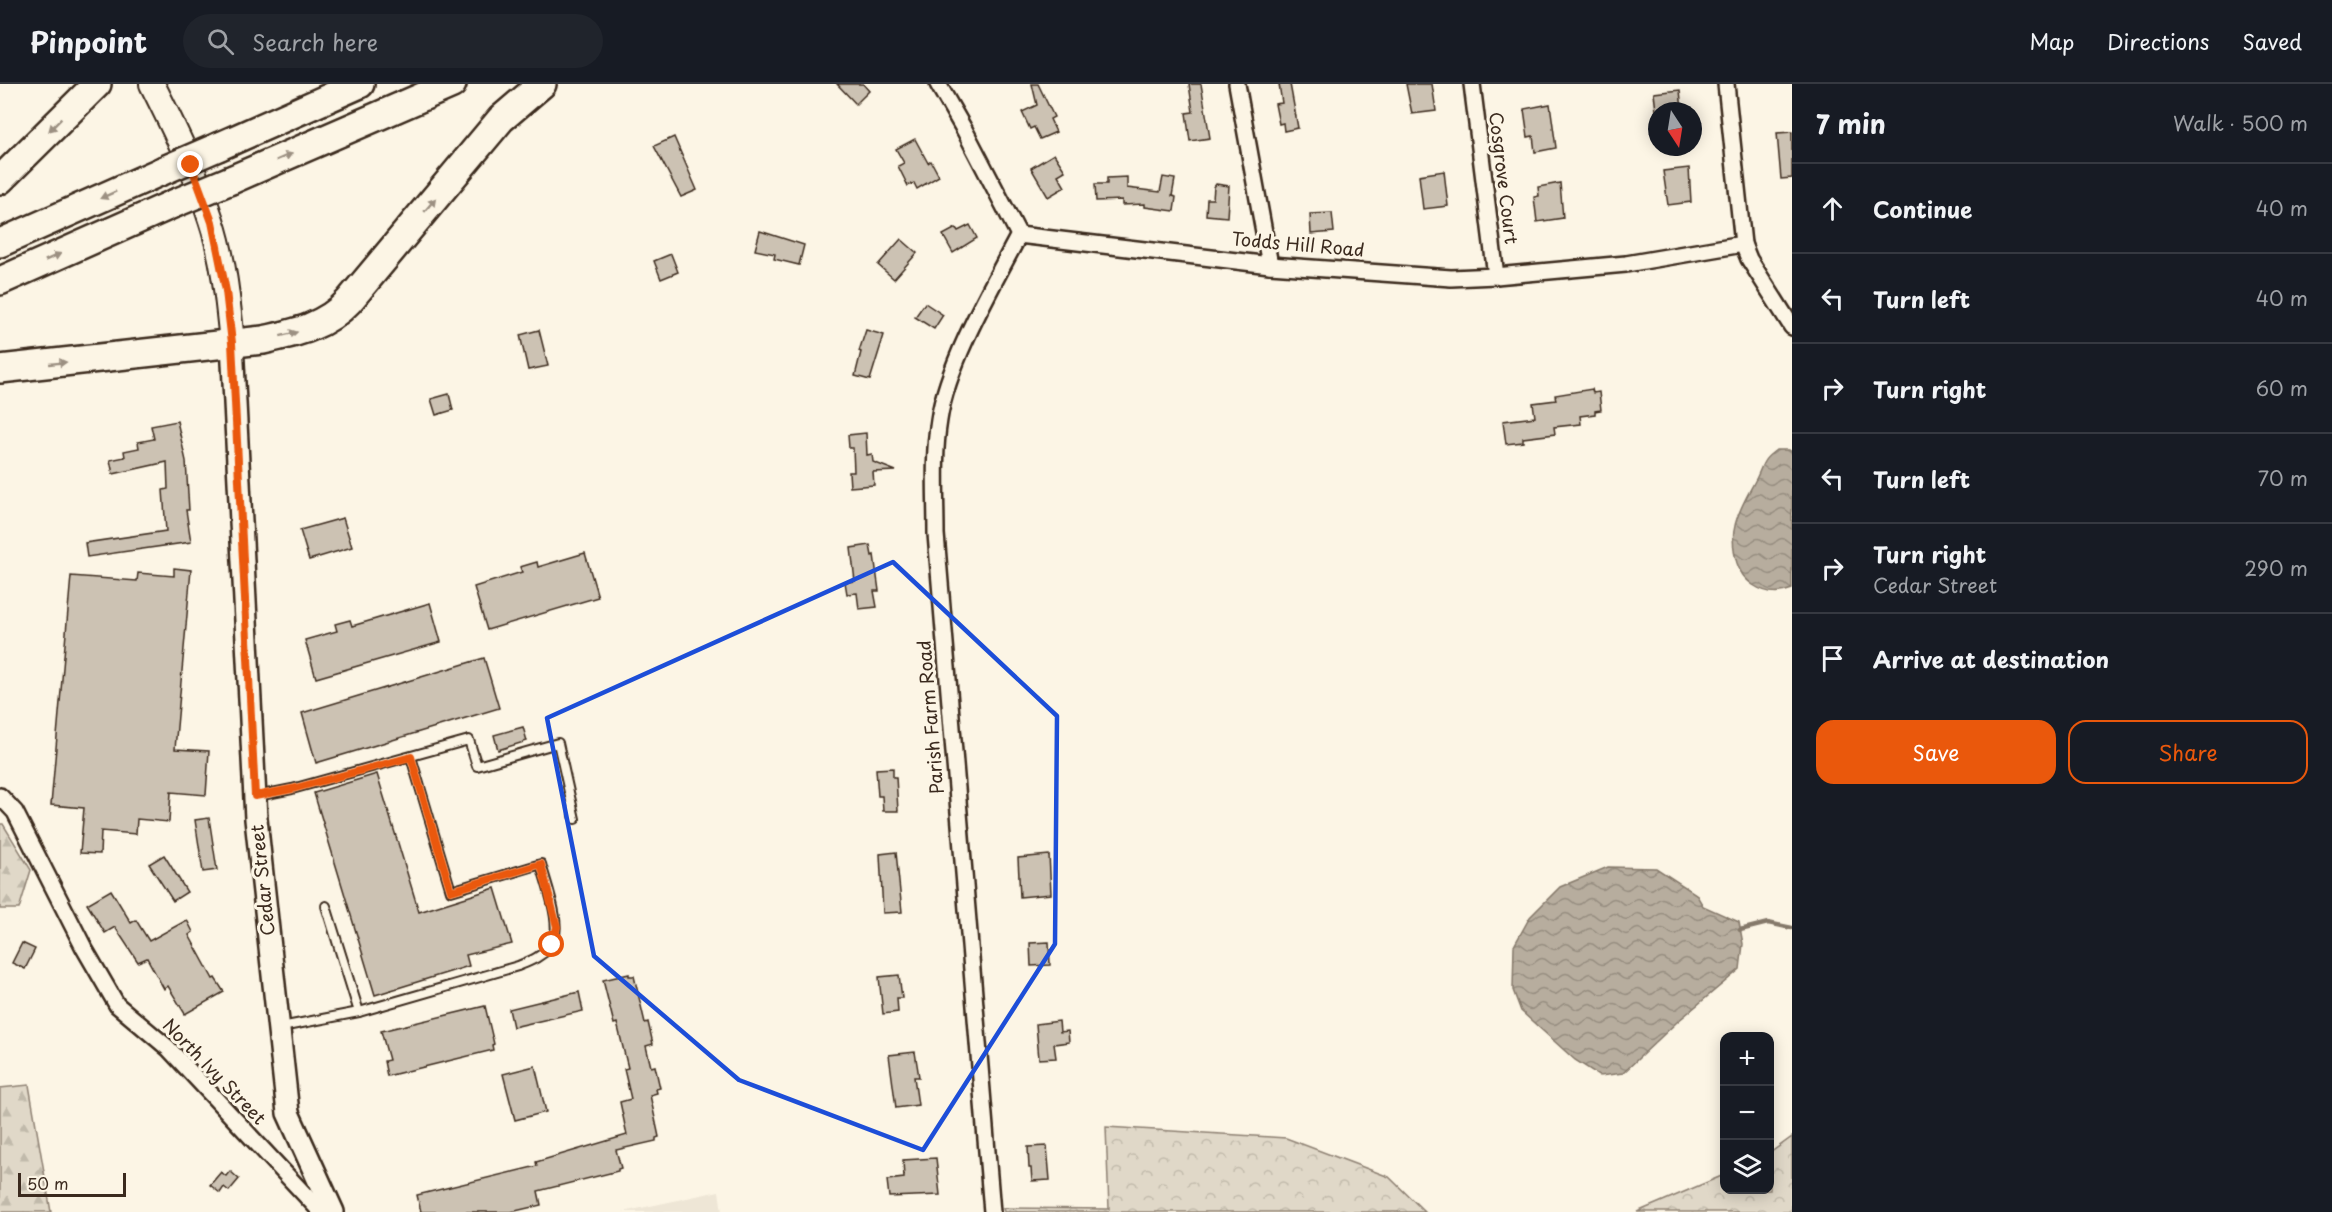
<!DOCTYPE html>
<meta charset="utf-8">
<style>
:root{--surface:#171b24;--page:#20242c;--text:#f1f3f6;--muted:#9ea1a6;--line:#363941;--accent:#ea580c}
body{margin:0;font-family:"Playpen Sans",sans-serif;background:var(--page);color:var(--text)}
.controls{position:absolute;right:18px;bottom:18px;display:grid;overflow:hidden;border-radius:12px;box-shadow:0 3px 15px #0003}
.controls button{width:54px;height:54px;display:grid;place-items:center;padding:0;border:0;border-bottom:2px solid var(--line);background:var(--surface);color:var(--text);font:30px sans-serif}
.compass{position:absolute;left:1648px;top:18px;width:54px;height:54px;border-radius:50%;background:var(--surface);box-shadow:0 3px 15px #0003;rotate:168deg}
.scale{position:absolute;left:18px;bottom:15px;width:108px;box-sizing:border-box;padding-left:6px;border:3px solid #3b2a1e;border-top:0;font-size:16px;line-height:21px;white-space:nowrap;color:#3b2a1e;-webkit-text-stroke:4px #fcf5e5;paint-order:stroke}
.stop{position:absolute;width:18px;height:18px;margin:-14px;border:4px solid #ea580c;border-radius:50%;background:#fff}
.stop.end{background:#ea580c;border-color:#fff;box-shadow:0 2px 6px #0008}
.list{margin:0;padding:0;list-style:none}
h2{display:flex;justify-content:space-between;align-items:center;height:78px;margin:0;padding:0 24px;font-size:26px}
h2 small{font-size:20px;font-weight:400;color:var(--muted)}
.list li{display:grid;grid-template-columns:39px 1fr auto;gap:18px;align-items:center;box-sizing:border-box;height:90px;padding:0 24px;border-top:2px solid var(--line)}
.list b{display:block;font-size:22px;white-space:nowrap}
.list p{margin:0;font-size:20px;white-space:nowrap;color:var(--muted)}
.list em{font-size:20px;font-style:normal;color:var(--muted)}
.actions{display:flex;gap:12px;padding:18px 24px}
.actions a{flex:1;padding:14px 0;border:2px solid var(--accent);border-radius:18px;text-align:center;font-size:21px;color:var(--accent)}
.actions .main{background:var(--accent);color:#fff}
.icon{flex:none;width:33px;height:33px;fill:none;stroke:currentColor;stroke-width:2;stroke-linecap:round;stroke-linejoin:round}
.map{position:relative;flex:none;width:1792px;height:1128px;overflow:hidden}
header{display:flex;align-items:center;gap:36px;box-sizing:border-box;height:84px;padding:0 30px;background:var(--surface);border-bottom:2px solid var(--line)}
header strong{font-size:28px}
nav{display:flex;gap:33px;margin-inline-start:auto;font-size:21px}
.search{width:420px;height:54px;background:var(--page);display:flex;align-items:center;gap:15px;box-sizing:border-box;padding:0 21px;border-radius:33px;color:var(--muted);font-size:22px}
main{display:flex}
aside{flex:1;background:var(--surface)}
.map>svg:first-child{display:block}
.built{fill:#eee6d6}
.forest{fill:url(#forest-firs);stroke:#8e8173;stroke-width:1.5}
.park{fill:url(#park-crowns);stroke:#8e8173;stroke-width:1.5}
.water{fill:url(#water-waves);stroke:#85796b;stroke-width:1.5}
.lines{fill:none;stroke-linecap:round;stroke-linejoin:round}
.stream{stroke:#85796b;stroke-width:4.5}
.building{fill:#ccc2b3;stroke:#3b2a1e;stroke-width:1.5}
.lane-casing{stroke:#3b2a1e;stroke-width:12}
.street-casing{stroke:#3b2a1e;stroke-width:20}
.secondary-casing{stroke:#3b2a1e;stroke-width:26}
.primary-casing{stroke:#3b2a1e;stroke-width:28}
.highway-casing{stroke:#3b2a1e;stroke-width:32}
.lane{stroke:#fcf5e5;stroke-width:8}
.street{stroke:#fcf5e5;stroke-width:15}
.secondary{stroke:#fcf5e5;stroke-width:21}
.primary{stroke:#fcf5e5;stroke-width:24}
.highway{stroke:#fcf5e5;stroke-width:27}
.highway-bridge-casing{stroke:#3b2a1e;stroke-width:32;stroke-linecap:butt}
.highway-bridge{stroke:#fcf5e5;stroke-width:27}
.oneway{fill:#9c9082}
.route{stroke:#ea580c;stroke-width:8}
.marked{fill:none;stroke:#1d4ed8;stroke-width:4.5;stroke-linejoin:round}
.labels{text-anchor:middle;stroke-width:6;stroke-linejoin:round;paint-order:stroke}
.street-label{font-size:18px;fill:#3b2a1e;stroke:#fcf5e5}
</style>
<header>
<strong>Pinpoint</strong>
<div class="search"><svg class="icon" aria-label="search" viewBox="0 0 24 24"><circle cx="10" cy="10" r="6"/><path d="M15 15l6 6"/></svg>Search here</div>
<nav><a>Map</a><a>Directions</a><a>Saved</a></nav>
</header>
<main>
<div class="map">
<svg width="1792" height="1128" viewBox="0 0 1792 1128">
<defs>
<pattern id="forest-firs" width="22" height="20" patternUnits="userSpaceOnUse" patternTransform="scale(1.5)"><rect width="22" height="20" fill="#e0d8c8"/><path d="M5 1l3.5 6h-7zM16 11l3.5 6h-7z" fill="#c1baab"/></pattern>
<pattern id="park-crowns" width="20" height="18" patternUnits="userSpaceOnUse" patternTransform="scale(1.5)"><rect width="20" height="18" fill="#e0d8c8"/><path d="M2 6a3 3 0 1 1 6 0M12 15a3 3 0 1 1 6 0" fill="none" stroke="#c1baab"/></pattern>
<pattern id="water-waves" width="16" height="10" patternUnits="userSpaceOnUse" patternTransform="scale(1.5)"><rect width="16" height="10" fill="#b7ad9e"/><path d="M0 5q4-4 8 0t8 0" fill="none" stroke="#968d80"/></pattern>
</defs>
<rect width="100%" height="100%" fill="#fcf5e5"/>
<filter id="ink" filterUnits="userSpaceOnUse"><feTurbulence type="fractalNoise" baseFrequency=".0167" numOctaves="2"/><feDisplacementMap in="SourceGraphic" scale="12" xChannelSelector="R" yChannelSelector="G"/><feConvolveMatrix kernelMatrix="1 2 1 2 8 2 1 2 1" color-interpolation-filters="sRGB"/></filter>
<g filter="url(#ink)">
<polygon class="built" points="719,1107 722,1128 623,1128"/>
<g class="forest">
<polygon points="0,740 3,740 31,786 19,825 0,825"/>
<polygon points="29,1001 51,1128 0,1128 0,1004"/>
</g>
<g class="park">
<polygon points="1106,1043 1286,1054 1389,1093 1425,1128 1004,1128 1003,1124 1109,1125"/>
<polygon points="1792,1053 1792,1128 1637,1128 1724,1091 1724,1106 1770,1106 1770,1069"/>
</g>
<g class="water">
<path d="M1776 366H1789L1792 368V505C1778 511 1765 509 1753 501 1744 494 1741 490 1737 479 1726 445 1741 424 1756 395 1764 379 1761 377 1776 366Z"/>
<polygon points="1608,783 1656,784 1696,810 1703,822 1739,838 1743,860 1740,885 1677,938 1623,989 1600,992 1575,976 1521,927 1513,906 1514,862 1530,833 1560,803"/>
</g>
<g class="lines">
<polyline class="stream" points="1740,846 1768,839 1792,844"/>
</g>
<g class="building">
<polygon points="837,0 863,0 869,7 856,20"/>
<polygon points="1032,0 1038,0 1054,33 1050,35 1056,48 1040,55 1034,43 1030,45 1022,28 1037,21"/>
<polygon points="1189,0 1201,0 1210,54 1190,57 1186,29 1193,28"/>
<polygon points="1279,0 1290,0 1298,44 1284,47 1283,39 1279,40 1275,20 1282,19"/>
<polygon points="1406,0 1432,0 1436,27 1412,30"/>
<polygon points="1680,6 1682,27 1656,27 1654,9"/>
<polygon points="1550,20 1556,64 1535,68 1533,52 1528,53 1524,25"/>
<polygon points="1792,48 1792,94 1781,95 1777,49"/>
<polygon points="674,53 697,106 681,113 654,62"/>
<polygon points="915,55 928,79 931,77 939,92 917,105 914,99 908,102 898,82 904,79 896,65"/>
<polygon points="1054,70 1065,87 1058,91 1065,103 1048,113 1031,84"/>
<polygon points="1689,84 1691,118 1668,121 1663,87"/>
<polygon points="1444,87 1448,122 1423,125 1419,91"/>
<polygon points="1127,93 1127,104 1160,108 1163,93 1175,95 1172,112 1176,113 1174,127 1145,123 1145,120 1122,121 1122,116 1096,117 1095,100 1107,100 1107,94"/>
<polygon points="1560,99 1563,134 1537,138 1534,113 1539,112 1538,103"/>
<polygon points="1216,100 1229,102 1227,133 1206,131 1207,115 1213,115 1214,103"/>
<polygon points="1332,129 1334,148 1311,150 1310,130"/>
<polygon points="970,141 977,154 953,169 943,151 956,144 958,147"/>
<polygon points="760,147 804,161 799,181 774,175 775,170 755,166"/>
<polygon points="901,155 917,169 894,195 878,181"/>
<polygon points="671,170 678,188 661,195 654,177"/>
<polygon points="925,219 943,231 934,245 915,233"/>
<polygon points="539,246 548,282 528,286 520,251"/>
<polygon points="866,246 884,251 870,296 855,292 861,268 859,267"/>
<polygon points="1592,305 1593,309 1599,308 1601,326 1595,327 1595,330 1580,332 1581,340 1554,343 1555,350 1523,354 1523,358 1506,360 1503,337 1535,333 1533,319 1556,316 1555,311"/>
<polygon points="449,310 453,326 436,331 431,315"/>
<polygon points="177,337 186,377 189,426 186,426 191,458 87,473 85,459 166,447 163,406 168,405 167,378 113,390 110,376 125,373 124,367 139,364 138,358 154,355 151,342"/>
<polygon points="866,349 867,371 872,370 873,378 896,387 873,388 874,401 850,403 849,388 854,388 853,364 849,364 848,351"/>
<polygon points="343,434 352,463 309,476 300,446"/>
<polygon points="870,461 872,472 874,471 879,507 874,507 877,523 859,525 857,509 847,510 845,498 855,497 851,464"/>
<polygon points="585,469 598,513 487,546 474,503 522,488 520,483 537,478 538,483"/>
<polygon points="174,484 191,486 175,665 209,667 206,711 171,708 169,738 137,735 136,750 101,747 100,770 80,769 84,724 51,721 71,492 137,497 138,489 174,492"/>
<polygon points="430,519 441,558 316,594 305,556 337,547 335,540 350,536 352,542"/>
<polygon points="484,574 499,624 316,679 302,629"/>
<polygon points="523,643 527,657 498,666 494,651"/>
<polygon points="893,684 893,693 896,693 898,727 883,727 882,712 878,712 876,685"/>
<polygon points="377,690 419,828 495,804 512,860 466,871 469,882 375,911 314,709"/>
<polygon points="209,734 217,786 203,788 195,736"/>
<polygon points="896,768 902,828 883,829 880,770"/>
<polygon points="164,771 187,808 173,817 149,780"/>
<polygon points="1049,771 1051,810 1020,813 1018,774"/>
<polygon points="111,806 131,839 136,836 149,857 187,836 193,848 189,851 213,895 215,894 224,908 185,930 168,902 164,905 147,874 138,878 115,843 105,849 87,820"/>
<polygon points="1049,858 1050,881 1031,882 1030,859"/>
<polygon points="22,859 35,865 25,885 12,879"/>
<polygon points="629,890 629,892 634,892 645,939 648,938 653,960 646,962 651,983 655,982 660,1004 656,1005 657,1009 650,1011 659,1053 656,1054 656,1057 616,1066 621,1084 618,1085 618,1087 538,1107 541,1121 511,1128 421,1128 417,1111 537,1082 536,1078 627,1051 620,1018 631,1015 624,985 628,984 617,939 614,940 603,896"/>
<polygon points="899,891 902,914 897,914 898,928 883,930 879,893"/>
<polygon points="579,908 583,927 513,943 509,925"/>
<polygon points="485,922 494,960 492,961 493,966 387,992 384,977 389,976 381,947"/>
<polygon points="1059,937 1060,948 1068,947 1069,958 1054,960 1056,974 1039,975 1036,940"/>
<polygon points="915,968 919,993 914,993 918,1021 896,1024 889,971"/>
<polygon points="535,982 546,1028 515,1036 503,990"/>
<polygon points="1047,1062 1050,1096 1032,1097 1031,1084 1029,1084 1028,1063"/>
<polygon points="936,1074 940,1111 889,1113 887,1096 904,1094 903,1076"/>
<polygon points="230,1087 239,1095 229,1107 224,1103 220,1109 210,1101 221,1088 226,1092"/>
</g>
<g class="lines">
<defs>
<g id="lane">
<polyline points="257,712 292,705 469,656 477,682 558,659 575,735"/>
<polyline points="326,822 359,928"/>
<path d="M281 943 359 928 518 882C530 877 541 873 550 863 565 846 546 800 541 780L451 807 411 673"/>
</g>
<g id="street">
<polyline points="938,0 965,47 1019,151"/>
<polyline points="1237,0 1270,181"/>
<polyline points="1472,0 1496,192"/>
<polyline points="1726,0 1743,160 1749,175 1792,243"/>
<polyline points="1019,151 1270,181 1451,194 1496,192 1626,180 1743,160"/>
<polyline points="0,712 15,728 84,864 117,921 168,964 321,1128"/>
<path d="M992 1128 936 450C936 413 933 373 939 336 947 280 992 202 1019 151"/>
</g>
<polyline id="secondary" points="232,259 256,735 288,1029 333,1128"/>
<path id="primary" d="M152 0C174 44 196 89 211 136 224 175 228 218 232 259"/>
<g id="highway">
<polyline points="220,62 360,0"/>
<polyline points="0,96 97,0"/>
<polyline points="231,96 452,0"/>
<polyline points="0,159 162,87"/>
<polyline points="0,197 173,120"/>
<path d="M0 285 263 256C296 249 326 242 349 217L501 35 542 0"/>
</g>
</defs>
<use href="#lane" class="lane-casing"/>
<use href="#street" class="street-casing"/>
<use href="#secondary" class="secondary-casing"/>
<use href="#primary" class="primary-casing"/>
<use href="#highway" class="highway-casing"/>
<use href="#lane" class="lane"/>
<use href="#street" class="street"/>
<use href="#secondary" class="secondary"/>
<use href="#primary" class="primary"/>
<use href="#highway" class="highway"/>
<defs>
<g id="highway-bridge">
<polyline points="162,87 220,62"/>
<polyline points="173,120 231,96"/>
</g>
</defs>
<use href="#highway-bridge" class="highway-bridge-casing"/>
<use href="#highway-bridge" class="highway-bridge"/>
</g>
<defs><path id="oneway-solid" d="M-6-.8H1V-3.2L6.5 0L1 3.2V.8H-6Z" transform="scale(1.5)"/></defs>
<g class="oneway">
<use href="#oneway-solid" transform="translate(55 41) rotate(135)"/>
<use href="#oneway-solid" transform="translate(284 73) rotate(-23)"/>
<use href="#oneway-solid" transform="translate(108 111) rotate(156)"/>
<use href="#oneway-solid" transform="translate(430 121) rotate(-50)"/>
<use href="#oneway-solid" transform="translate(53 173) rotate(-24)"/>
<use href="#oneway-solid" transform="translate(289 250) rotate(-14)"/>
<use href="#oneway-solid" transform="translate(58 279) rotate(-6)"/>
</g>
</g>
<g class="lines" filter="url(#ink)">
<polyline class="route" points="191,81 212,138 226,207 232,259 255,712 292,705 411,673 451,807 541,780 557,843 552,861"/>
</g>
<path class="marked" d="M893 478 1057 632 1055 860 923 1066 739 996 594 872 547 634Z"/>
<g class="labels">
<g class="street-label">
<text transform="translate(1503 94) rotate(83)" y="6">Cosgrove Court</text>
<text transform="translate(1298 161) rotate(5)" y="6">Todds Hill Road</text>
<text transform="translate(931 633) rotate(-95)" y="6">Parish Farm Road</text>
<text transform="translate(263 796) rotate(-96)" y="6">Cedar Street</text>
<text transform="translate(214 988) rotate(46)" y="6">North Ivy Street</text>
</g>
</g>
</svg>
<div class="controls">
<button>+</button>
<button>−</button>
<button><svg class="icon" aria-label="layers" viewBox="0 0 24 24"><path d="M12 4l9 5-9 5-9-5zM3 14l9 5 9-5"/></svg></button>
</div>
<svg class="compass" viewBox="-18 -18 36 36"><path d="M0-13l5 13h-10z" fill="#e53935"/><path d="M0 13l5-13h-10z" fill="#9ea1a6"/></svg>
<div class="scale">50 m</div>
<div class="stop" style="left:552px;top:861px"></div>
<div class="stop end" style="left:191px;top:81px"></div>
</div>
<aside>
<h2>7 min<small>Walk · 500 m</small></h2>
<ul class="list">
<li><svg class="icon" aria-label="ahead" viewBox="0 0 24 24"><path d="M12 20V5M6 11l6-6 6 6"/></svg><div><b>Continue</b></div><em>40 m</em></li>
<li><svg class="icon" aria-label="left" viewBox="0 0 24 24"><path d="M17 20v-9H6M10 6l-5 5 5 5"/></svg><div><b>Turn left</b></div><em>40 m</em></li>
<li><svg class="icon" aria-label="right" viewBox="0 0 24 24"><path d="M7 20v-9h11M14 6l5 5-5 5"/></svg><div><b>Turn right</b></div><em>60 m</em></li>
<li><svg class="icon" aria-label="left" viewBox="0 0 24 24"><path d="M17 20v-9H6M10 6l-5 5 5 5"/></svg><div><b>Turn left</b></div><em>70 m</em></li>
<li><svg class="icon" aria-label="right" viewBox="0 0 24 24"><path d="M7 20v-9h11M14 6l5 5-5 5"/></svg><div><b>Turn right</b><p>Cedar Street</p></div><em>290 m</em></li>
<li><svg class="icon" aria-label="arrive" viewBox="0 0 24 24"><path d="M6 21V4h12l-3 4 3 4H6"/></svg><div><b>Arrive at destination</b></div></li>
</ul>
<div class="actions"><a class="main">Save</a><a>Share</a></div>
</aside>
</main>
